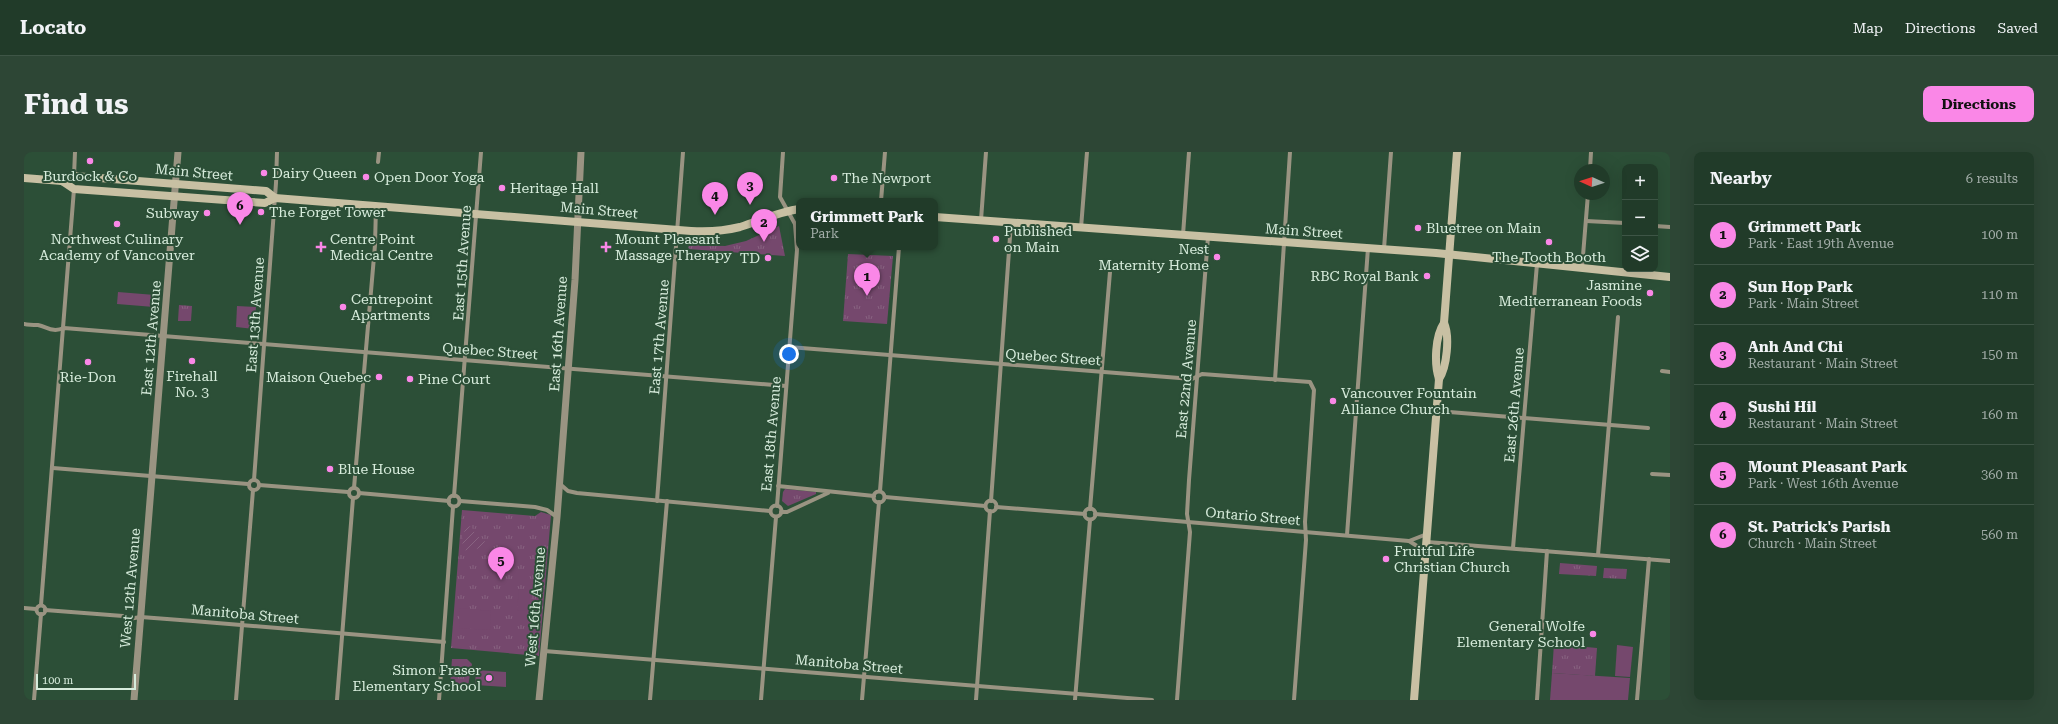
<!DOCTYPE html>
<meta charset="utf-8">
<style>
:root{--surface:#213b29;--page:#2d4635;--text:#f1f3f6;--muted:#a2ada8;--line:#3e5546;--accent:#fa87e7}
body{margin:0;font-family:"Roboto Serif",serif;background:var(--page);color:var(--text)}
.controls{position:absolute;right:12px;top:12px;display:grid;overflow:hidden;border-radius:8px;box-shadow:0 4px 16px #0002}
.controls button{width:36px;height:36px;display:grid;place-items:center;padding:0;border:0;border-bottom:1px solid var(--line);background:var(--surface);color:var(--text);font:20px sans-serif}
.compass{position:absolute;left:1550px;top:12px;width:36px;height:36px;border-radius:50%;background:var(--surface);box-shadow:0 4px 16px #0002;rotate:273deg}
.scale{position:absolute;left:12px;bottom:10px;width:100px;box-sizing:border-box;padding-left:4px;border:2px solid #d7ecdc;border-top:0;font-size:11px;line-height:14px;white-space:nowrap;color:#d7ecdc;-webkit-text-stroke:3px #2c4f37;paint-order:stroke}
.you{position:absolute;left:765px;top:202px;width:14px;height:14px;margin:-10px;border:3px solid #fff;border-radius:50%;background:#1a73e8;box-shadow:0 0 0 6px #1a73e833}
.badge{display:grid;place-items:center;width:26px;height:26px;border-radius:50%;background:var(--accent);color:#111;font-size:13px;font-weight:700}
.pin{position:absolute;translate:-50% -33px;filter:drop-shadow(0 1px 2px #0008)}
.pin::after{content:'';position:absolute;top:21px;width:14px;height:12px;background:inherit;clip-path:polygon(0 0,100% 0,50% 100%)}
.popup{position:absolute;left:772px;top:46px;width:142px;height:52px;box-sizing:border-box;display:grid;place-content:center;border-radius:8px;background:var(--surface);filter:drop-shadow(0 1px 3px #0005);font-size:13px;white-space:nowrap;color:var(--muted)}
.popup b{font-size:15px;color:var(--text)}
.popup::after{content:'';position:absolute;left:50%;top:100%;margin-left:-8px;border:8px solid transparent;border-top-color:var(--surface)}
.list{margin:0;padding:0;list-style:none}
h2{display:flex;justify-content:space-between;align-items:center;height:52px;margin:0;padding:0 16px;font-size:17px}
h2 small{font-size:13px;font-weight:400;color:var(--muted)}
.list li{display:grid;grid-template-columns:26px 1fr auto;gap:12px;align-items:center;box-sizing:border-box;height:60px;padding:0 16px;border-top:1px solid var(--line)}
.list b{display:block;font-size:15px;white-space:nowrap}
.list p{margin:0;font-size:13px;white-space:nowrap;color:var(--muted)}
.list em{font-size:13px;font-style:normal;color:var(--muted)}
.icon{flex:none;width:22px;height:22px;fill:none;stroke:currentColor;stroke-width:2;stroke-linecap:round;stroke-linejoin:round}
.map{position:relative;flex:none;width:1646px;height:548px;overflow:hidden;border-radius:8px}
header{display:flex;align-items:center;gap:24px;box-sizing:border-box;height:56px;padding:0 20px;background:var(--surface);border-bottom:1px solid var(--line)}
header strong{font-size:19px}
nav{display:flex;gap:22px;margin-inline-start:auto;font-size:14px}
.intro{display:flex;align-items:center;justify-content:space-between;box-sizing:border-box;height:96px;padding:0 24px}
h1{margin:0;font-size:28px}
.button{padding:10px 18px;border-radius:8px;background:var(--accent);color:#111;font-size:14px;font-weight:700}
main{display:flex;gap:24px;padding:0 24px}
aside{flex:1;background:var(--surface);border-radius:8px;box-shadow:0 4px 16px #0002}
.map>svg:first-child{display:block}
.grass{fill:url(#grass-tufts)}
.garden{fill:url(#garden-furrows)}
.pitch{fill:#75486d}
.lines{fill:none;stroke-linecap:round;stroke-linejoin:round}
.minor{stroke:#9a9482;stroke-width:4}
.tertiary{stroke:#9a9482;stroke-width:7}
.secondary{stroke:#c8c0a3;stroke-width:8}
.poi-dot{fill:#fa87e7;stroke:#2c4f37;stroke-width:1.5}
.labels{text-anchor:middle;stroke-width:4;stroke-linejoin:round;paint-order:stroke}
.street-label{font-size:14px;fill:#d7ecdc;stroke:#2c4f37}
.poi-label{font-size:14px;fill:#d7ecdc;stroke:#2c4f37;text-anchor:start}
</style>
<header>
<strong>Locato</strong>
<nav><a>Map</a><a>Directions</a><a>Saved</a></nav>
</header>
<div class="intro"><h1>Find us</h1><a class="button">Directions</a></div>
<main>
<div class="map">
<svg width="1646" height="548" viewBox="0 0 1646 548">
<defs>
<pattern id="grass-tufts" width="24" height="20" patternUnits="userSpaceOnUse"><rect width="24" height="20" fill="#75486d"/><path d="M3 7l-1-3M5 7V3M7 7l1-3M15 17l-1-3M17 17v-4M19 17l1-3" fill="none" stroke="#886381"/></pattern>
<pattern id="garden-furrows" width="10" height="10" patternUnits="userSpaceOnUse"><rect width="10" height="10" fill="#75486d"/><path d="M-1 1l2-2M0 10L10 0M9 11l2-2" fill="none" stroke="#886381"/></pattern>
</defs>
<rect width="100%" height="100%" fill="#2c4f37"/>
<g class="grass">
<polygon points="755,74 761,104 664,97 665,93 701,94 722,89"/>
<polygon points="824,102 869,104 863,172 819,169"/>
<polygon points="155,153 168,154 167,169 154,169"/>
<polygon points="761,337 792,340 792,342 764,354 758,349 759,340"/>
<polygon points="438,358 511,364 517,360 527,363 515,504 427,496"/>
<polygon points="1536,411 1573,414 1572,424 1535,422"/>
<polygon points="1580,416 1603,417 1602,427 1579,426"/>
<polygon points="1530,492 1573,496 1571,524 1528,521"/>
<polygon points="428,507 443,507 448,512 444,534 440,537 426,534"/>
</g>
<path class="garden" d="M447 374C451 382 455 387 464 391L459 395 443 400C436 393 438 384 442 376Z"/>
<g class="pitch">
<polygon points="94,140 131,143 130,155 93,152"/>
<polygon points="213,154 232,155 230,177 212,175"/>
<polygon points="495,437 508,439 506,459 493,458"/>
<polygon points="436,456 467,459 466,478 435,476"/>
<polygon points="1593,493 1609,495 1606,525 1591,524"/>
<polygon points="452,518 482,520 482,535 451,533"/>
<polygon points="1528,521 1606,526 1604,548 1526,548"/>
</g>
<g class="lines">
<g class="minor">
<polyline points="354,10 355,0"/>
<polyline points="1566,18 1567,0"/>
<polyline points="50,24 51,0"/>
<polyline points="857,49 861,0"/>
<polyline points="957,68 962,0"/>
<polyline points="1562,69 1601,71"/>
<polyline points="1631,74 1646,75"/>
<polyline points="1057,76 1063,0"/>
<polyline points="1159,83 1165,0"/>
<polyline points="1360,97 1367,0"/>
<polyline points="1558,116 1564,42"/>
<path d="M0 172C5 173 9 173 14 173 24 175 28 181 40 176L762 234"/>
<polyline points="765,195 1168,227 1178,222 1286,230 1290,238 1281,370 1282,388 1270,548"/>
<polyline points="1638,219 1646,220"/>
<polyline points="1251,228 1266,0"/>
<polyline points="1413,259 1624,276"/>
<polyline points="29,316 224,332"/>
<polyline points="1628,322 1646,323"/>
<circle cx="230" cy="333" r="5"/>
<polyline points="230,328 252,31 253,0"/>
<polyline points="536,332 544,339 553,341 746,359"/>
<polyline points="235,333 324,340"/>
<polyline points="754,334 850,344"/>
<circle cx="330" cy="341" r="5"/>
<polyline points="330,336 351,93 352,54"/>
<polyline points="856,339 875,95"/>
<circle cx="855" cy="345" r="5.5"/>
<polyline points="335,341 425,349"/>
<circle cx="430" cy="349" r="5.5"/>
<polyline points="430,344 457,0"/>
<polyline points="861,345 961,354"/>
<circle cx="967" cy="354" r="5.5"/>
<polyline points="436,349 511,355 523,358 533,365"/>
<polyline points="633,349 659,0"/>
<polyline points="967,349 987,71"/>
<circle cx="752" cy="359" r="5.5"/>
<polyline points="753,354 773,98 771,72 756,45 759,0"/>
<polyline points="972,355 1061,362"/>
<circle cx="1066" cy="362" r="5.5"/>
<polyline points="1066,357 1086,120"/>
<polyline points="757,360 763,360 804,341"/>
<polyline points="1071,362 1385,389 1401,399"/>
<polyline points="1323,383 1344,96"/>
<polyline points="1385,389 1403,382"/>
<polyline points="1403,390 1646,409"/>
<polyline points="1489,396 1513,112"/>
<polyline points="1574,403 1594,165"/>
<polyline points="17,453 50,37"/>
<circle cx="17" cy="458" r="4.5"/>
<polyline points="0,456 12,457"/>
<polyline points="21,458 99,464 104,467 117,465 169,469 420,490"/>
<polyline points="520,499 1128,548"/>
<polyline points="10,548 17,462"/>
<polyline points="212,548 229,338"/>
<polyline points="313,548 329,346"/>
<polyline points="415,548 429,355"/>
<polyline points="626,548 643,349"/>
<polyline points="737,548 752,365"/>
<polyline points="838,548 855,350"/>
<polyline points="952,548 966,359"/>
<polyline points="1051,548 1066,368"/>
<polyline points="1153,548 1166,380 1163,362 1165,328 1184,85"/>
<polyline points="1513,548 1523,399"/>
<polyline points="1613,548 1625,407"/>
</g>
<g class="tertiary">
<polyline points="110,548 154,0"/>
<polyline points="515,548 533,365 551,128 557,0"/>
</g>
<g class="secondary">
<path d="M0 26 38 29 50 37 241 51 251 46 667 79C684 80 700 79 716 75 736 69 754 60 775 57"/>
<polyline points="38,29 50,24 242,39 251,46"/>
<polyline points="911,65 1412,101 1646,125"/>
<path d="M1415 227C1423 215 1426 184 1420 171L1433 0"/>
<path d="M1390 548 1415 227C1410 212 1411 184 1420 171"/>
</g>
</g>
<g class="poi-dot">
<circle cx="66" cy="9" r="4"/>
<circle cx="240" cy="21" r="4"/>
<circle cx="342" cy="25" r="4"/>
<circle cx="810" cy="26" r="4"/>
<circle cx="478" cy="36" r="4"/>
<circle cx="237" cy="60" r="4"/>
<circle cx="183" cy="61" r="4"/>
<circle cx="93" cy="72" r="4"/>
<circle cx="1394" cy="76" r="4"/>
<circle cx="972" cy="87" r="4"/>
<circle cx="1525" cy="90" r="4"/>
<path d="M295 89h4v4h4v4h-4v4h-4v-4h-4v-4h4z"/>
<path d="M580 89h4v4h4v4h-4v4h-4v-4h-4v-4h4z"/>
<circle cx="1193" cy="105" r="4"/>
<circle cx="744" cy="106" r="4"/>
<circle cx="1403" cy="124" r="4"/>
<circle cx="1626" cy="141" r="4"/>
<circle cx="319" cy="155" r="4"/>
<circle cx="168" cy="209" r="4"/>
<circle cx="64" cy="210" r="4"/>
<circle cx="355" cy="225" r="4"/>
<circle cx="386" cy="227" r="4"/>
<circle cx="1309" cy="249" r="4"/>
<circle cx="306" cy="317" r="4"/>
<circle cx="1362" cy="407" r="4"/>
<circle cx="1569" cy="482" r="4"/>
<circle cx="465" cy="526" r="4"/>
</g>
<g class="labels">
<g class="street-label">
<text transform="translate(170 20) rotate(5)" y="5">Main Street</text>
<text transform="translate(575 58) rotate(5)" y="5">Main Street</text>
<text transform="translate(1280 79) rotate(4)" y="5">Main Street</text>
<text transform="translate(438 111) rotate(-86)" y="5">East 15th Avenue</text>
<text transform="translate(231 163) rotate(-86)" y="5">East 13th Avenue</text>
<text transform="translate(534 182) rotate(-86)" y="5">East 16th Avenue</text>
<text transform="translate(635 185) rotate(-85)" y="5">East 17th Avenue</text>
<text transform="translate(127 186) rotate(-85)" y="5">East 12th Avenue</text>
<text transform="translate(466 199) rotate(4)" y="5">Quebec Street</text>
<text transform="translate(1029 205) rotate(4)" y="5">Quebec Street</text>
<text transform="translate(1162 227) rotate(-85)" y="5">East 22nd Avenue</text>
<text transform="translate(1490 253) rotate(-85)" y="5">East 26th Avenue</text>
<text transform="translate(747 282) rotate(-85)" y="5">East 18th Avenue</text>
<text transform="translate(1229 364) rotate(5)" y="5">Ontario Street</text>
<text transform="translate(106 436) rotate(-85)" y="5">West 12th Avenue</text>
<text transform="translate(511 455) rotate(-85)" y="5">West 16th Avenue</text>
<text transform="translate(221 462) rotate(5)" y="5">Manitoba Street</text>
<text transform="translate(825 512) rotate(5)" y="5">Manitoba Street</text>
</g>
<g class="poi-label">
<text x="248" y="26">Dairy Queen</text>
<text x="66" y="29" text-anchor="middle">Burdock &amp; Co</text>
<text x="350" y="30">Open Door Yoga</text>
<text x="818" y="31">The Newport</text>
<text x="486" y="41">Heritage Hall</text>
<text x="245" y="65">The Forget Tower</text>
<text x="175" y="66" text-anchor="end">Subway</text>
<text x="1402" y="81">Bluetree on Main</text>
<text x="980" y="84">Published<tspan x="980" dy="16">on Main</tspan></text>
<text x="93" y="92" text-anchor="middle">Northwest Culinary<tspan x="93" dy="16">Academy of Vancouver</tspan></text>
<text x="306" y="92">Centre Point<tspan x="306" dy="16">Medical Centre</tspan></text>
<text x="591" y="92">Mount Pleasant<tspan x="591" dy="16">Massage Therapy</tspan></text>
<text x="1185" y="102" text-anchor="end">Nest<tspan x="1185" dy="16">Maternity Home</tspan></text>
<text x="1525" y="110" text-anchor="middle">The Tooth Booth</text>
<text x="736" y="111" text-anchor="end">TD</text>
<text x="1395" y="129" text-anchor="end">RBC Royal Bank</text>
<text x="1618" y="138" text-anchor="end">Jasmine<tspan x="1618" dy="16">Mediterranean Foods</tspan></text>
<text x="327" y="152">Centrepoint<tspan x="327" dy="16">Apartments</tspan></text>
<text x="168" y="229" text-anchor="middle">Firehall<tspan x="168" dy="16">No. 3</tspan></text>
<text x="64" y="230" text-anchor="middle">Rie-Don</text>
<text x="347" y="230" text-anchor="end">Maison Quebec</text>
<text x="394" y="232">Pine Court</text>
<text x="1317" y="246">Vancouver Fountain<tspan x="1317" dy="16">Alliance Church</tspan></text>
<text x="314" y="322">Blue House</text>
<text x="1370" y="404">Fruitful Life<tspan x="1370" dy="16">Christian Church</tspan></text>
<text x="1561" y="479" text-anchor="end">General Wolfe<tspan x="1561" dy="16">Elementary School</tspan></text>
<text x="457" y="523" text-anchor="end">Simon Fraser<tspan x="457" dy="16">Elementary School</tspan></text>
</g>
</g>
</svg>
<div class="controls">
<button>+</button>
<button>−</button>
<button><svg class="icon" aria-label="layers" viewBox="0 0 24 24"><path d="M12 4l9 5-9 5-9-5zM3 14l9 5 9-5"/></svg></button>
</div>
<svg class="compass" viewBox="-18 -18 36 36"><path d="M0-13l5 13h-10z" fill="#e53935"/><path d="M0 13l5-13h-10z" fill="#a2ada8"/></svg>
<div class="scale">100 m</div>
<div class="you"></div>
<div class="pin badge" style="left:843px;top:144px">1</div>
<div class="popup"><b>Grimmett Park</b>Park</div>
<div class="pin badge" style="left:740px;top:90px">2</div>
<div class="pin badge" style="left:726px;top:53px">3</div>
<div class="pin badge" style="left:691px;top:63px">4</div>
<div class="pin badge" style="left:477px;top:428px">5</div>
<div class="pin badge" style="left:216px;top:73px">6</div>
</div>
<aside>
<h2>Nearby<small>6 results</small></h2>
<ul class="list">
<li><span class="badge">1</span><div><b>Grimmett Park</b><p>Park · East 19th Avenue</p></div><em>100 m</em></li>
<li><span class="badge">2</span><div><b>Sun Hop Park</b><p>Park · Main Street</p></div><em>110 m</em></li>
<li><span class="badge">3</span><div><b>Anh And Chi</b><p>Restaurant · Main Street</p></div><em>150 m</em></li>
<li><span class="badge">4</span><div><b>Sushi Hil</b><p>Restaurant · Main Street</p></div><em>160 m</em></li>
<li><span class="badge">5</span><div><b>Mount Pleasant Park</b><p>Park · West 16th Avenue</p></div><em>360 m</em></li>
<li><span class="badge">6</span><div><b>St. Patrick's Parish</b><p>Church · Main Street</p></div><em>560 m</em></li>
</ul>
</aside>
</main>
